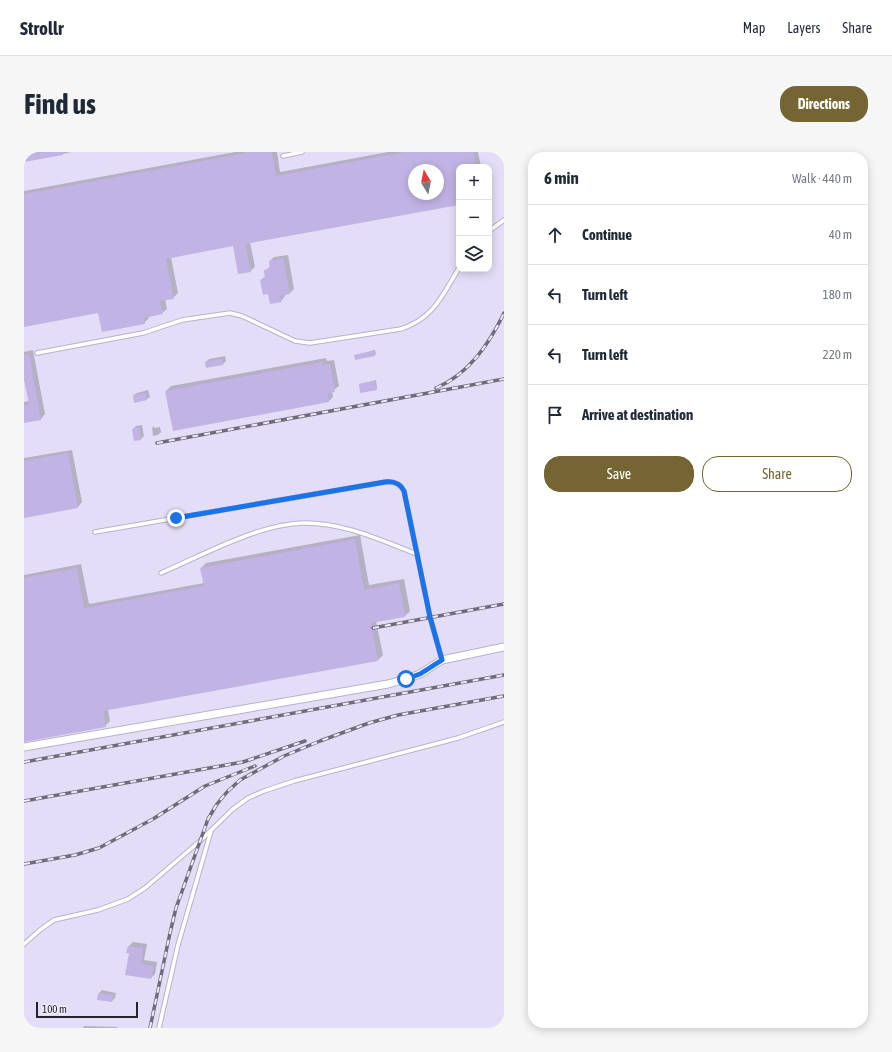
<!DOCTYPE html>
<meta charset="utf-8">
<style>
:root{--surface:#fff;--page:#f6f6f7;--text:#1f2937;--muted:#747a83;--line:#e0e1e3;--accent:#746532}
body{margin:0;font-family:"Asap Condensed",sans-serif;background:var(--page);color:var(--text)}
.controls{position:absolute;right:12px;top:12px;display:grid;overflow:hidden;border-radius:8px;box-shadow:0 2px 10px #0003}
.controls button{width:36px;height:36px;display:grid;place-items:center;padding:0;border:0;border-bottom:1px solid var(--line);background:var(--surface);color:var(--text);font:20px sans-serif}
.compass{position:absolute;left:384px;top:12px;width:36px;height:36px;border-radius:50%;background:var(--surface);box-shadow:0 2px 10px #0003;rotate:350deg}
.scale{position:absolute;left:12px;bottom:10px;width:102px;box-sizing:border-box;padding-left:4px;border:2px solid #26232d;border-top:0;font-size:11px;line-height:14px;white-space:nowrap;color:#26232d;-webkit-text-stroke:3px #f0ecfc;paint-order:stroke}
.stop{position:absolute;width:12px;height:12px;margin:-9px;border:3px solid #1a73e8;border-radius:50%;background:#fff}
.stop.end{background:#1a73e8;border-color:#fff;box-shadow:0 1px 4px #0008}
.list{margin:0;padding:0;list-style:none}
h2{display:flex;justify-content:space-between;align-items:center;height:52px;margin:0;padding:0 16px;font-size:17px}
h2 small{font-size:13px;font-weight:400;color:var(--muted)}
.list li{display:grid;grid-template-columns:26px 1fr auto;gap:12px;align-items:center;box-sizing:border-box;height:60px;padding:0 16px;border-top:1px solid var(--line)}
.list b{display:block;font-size:15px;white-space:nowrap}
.list em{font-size:13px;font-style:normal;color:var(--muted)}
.actions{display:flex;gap:8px;padding:12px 16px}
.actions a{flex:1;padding:9px 0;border:1px solid var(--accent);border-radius:16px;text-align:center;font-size:14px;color:var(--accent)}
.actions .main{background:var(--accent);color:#fff}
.icon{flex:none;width:22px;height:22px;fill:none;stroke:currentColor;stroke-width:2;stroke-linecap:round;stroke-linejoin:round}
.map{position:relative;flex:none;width:480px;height:876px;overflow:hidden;border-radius:16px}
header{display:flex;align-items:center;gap:24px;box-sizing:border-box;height:56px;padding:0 20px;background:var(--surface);border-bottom:1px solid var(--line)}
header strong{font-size:19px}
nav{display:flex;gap:22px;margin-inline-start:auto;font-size:14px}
.intro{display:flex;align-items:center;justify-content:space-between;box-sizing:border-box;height:96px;padding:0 24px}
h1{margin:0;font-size:28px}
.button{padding:10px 18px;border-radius:16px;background:var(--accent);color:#fff;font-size:14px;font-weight:700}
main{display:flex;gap:24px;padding:0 24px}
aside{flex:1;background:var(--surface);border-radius:16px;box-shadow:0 2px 10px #0003}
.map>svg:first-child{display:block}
.shadow{fill:#0003;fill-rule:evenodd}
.building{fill:#c1b3e4;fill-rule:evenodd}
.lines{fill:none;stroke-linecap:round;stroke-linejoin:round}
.service-casing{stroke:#b8b1ca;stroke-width:5.5}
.minor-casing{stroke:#b8b1ca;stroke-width:9}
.service{stroke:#fff;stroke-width:3.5}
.minor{stroke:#fff;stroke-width:7}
.rail-casing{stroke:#6f6b7b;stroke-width:3.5}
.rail{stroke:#f0ecfc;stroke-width:2;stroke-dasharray:6;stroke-linecap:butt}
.route{stroke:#1a73e8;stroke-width:5}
</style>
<header>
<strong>Strollr</strong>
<nav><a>Map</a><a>Layers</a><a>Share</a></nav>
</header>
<div class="intro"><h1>Find us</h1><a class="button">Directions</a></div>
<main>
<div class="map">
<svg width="480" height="876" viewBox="0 0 480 876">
<rect width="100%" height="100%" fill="#e4ddf7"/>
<g class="shadow">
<polygon points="0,0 48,0 0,9"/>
<path d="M211 0H253L256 20 364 0H454L457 15H435V52L226 90 231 115 226 119 210 93 147 105 154 141 149 146 141 147 143 157 138 161 124 164 125 166 120 171 75 160 0 174V39ZM390 18H414V42H390Z"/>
<polygon points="264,103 270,137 266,141 261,142 261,144 257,149 245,141 237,128 242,124 241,119 247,114 246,109 250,105"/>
<polygon points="9,198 21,262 17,267 0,270 0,250 5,249 0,222 0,200"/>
<polygon points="351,198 352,202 350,204 331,203"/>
<polygon points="201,204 202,209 199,212 182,210 185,207"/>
<polygon points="302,206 303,209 310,208 315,234 308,239 309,245 305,249 142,239 147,234"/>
<polygon points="352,228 353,236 352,237 336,232"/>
<polygon points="124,238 126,245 123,247 110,243 113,241"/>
<polygon points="118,273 120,284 117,287 111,288 109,277 112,274"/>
<polygon points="130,274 130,276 136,275 137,280 134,283 129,284 128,276"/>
<polygon points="48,298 58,350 54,355 0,365 0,306"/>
<polygon points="336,383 345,433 380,427 386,459 381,464 352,469 359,503 354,508 84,557 86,569 81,574 0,589 0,423 57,412 65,452 180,431 177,416 182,411"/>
<polygon points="109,790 123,792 120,808 133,810 131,822 127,826 106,801 104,800 105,794"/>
<polygon points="78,838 92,841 91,846 88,849 75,841"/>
<polygon points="60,874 93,875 93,876 59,876"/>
</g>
<g class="building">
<polygon points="0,0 39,0 39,3 0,10"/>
<path d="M222 0H248L252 24 381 0H449L452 15H435V53L221 92 227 120 214 122 209 94 142 107 150 147 136 149 139 162 120 166 121 172 78 180 74 161 0 175V42L222 1ZM390 18H414V42H390Z"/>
<polygon points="259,106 266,142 256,144 258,150 246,152 244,142 239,143 236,128 241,127 240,118 246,117 245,109"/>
<polygon points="350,199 351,204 331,208 330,203"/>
<polygon points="5,202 17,268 0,271 0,253 5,252 0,228 0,203"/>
<polygon points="198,207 199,213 182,216 181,210"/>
<polygon points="298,210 298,213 306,212 311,240 304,241 305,250 149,279 141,239"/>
<polygon points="351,229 353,238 336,241 335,232"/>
<polygon points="122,241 123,248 110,251 109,243"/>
<polygon points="115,275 117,288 110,289 108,277"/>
<polygon points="44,301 54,356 0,366 0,309"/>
<polygon points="331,387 340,438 375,431 381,465 347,471 354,509 79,559 82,575 0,590 0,426 53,416 60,456 180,434 176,416"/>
<polygon points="104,794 119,796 117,812 130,814 127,827 101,823 105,801 102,801"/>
<polygon points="74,841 89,843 88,850 73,848"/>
</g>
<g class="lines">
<defs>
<g id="service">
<polyline points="259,4 278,0"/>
<polyline points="465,79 480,68"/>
<path d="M13 201 119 181 158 168 206 161 218 164 271 189 286 191 377 177C410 166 418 144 435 116"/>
<path d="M71 380 361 330C370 329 376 331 380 339L406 465 418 508"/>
<path d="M137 421C179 403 232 373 278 371 318 370 356 388 393 402"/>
<polyline points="0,792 16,778 30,768 74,758 104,747 121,736 176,689 209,657 224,646 240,639 270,629 434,586 480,570"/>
<polyline points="135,876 154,793 187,679"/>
</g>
<polyline id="minor" points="0,595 364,532 382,527 396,522 418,508 480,495"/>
</defs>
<use href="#service" class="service-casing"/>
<use href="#minor" class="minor-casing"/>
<use href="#service" class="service"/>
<use href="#minor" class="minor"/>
<defs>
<g id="rail">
<path d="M412 236C445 222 465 192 480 161"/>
<polyline points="133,291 480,227"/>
<polyline points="349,476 480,452"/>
<polyline points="0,610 480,523"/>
<polyline points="0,649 219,610 281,589"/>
<polyline points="0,712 51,703 75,696 129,667 181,634 231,614"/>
<polyline points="126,876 146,781 152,756 184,667 193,652 203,640 216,628 260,604 296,589 345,571 374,563 480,544"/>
</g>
</defs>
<use href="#rail" class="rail-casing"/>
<use href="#rail" class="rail"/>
</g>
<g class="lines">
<path class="route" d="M152 366 361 330C370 329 376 331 380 339L406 465 418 508 396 522 382 527"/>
</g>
</svg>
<div class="controls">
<button>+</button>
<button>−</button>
<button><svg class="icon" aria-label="layers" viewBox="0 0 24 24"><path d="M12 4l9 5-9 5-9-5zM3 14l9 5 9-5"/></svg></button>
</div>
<svg class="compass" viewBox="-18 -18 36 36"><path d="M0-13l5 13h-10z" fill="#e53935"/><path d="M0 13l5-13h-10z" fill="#747a83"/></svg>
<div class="scale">100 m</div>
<div class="stop" style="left:382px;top:527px"></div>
<div class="stop end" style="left:152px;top:366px"></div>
</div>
<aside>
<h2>6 min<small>Walk · 440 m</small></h2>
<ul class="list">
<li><svg class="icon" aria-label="ahead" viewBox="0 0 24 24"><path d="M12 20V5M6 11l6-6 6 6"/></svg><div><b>Continue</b></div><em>40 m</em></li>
<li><svg class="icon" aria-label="left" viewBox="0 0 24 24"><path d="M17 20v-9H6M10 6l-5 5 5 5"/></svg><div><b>Turn left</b></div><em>180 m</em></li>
<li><svg class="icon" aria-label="left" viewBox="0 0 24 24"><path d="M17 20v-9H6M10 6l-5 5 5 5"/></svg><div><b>Turn left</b></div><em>220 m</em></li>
<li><svg class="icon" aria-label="arrive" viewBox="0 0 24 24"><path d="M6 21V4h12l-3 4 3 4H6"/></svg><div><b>Arrive at destination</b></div></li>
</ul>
<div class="actions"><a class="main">Save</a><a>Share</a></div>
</aside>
</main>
